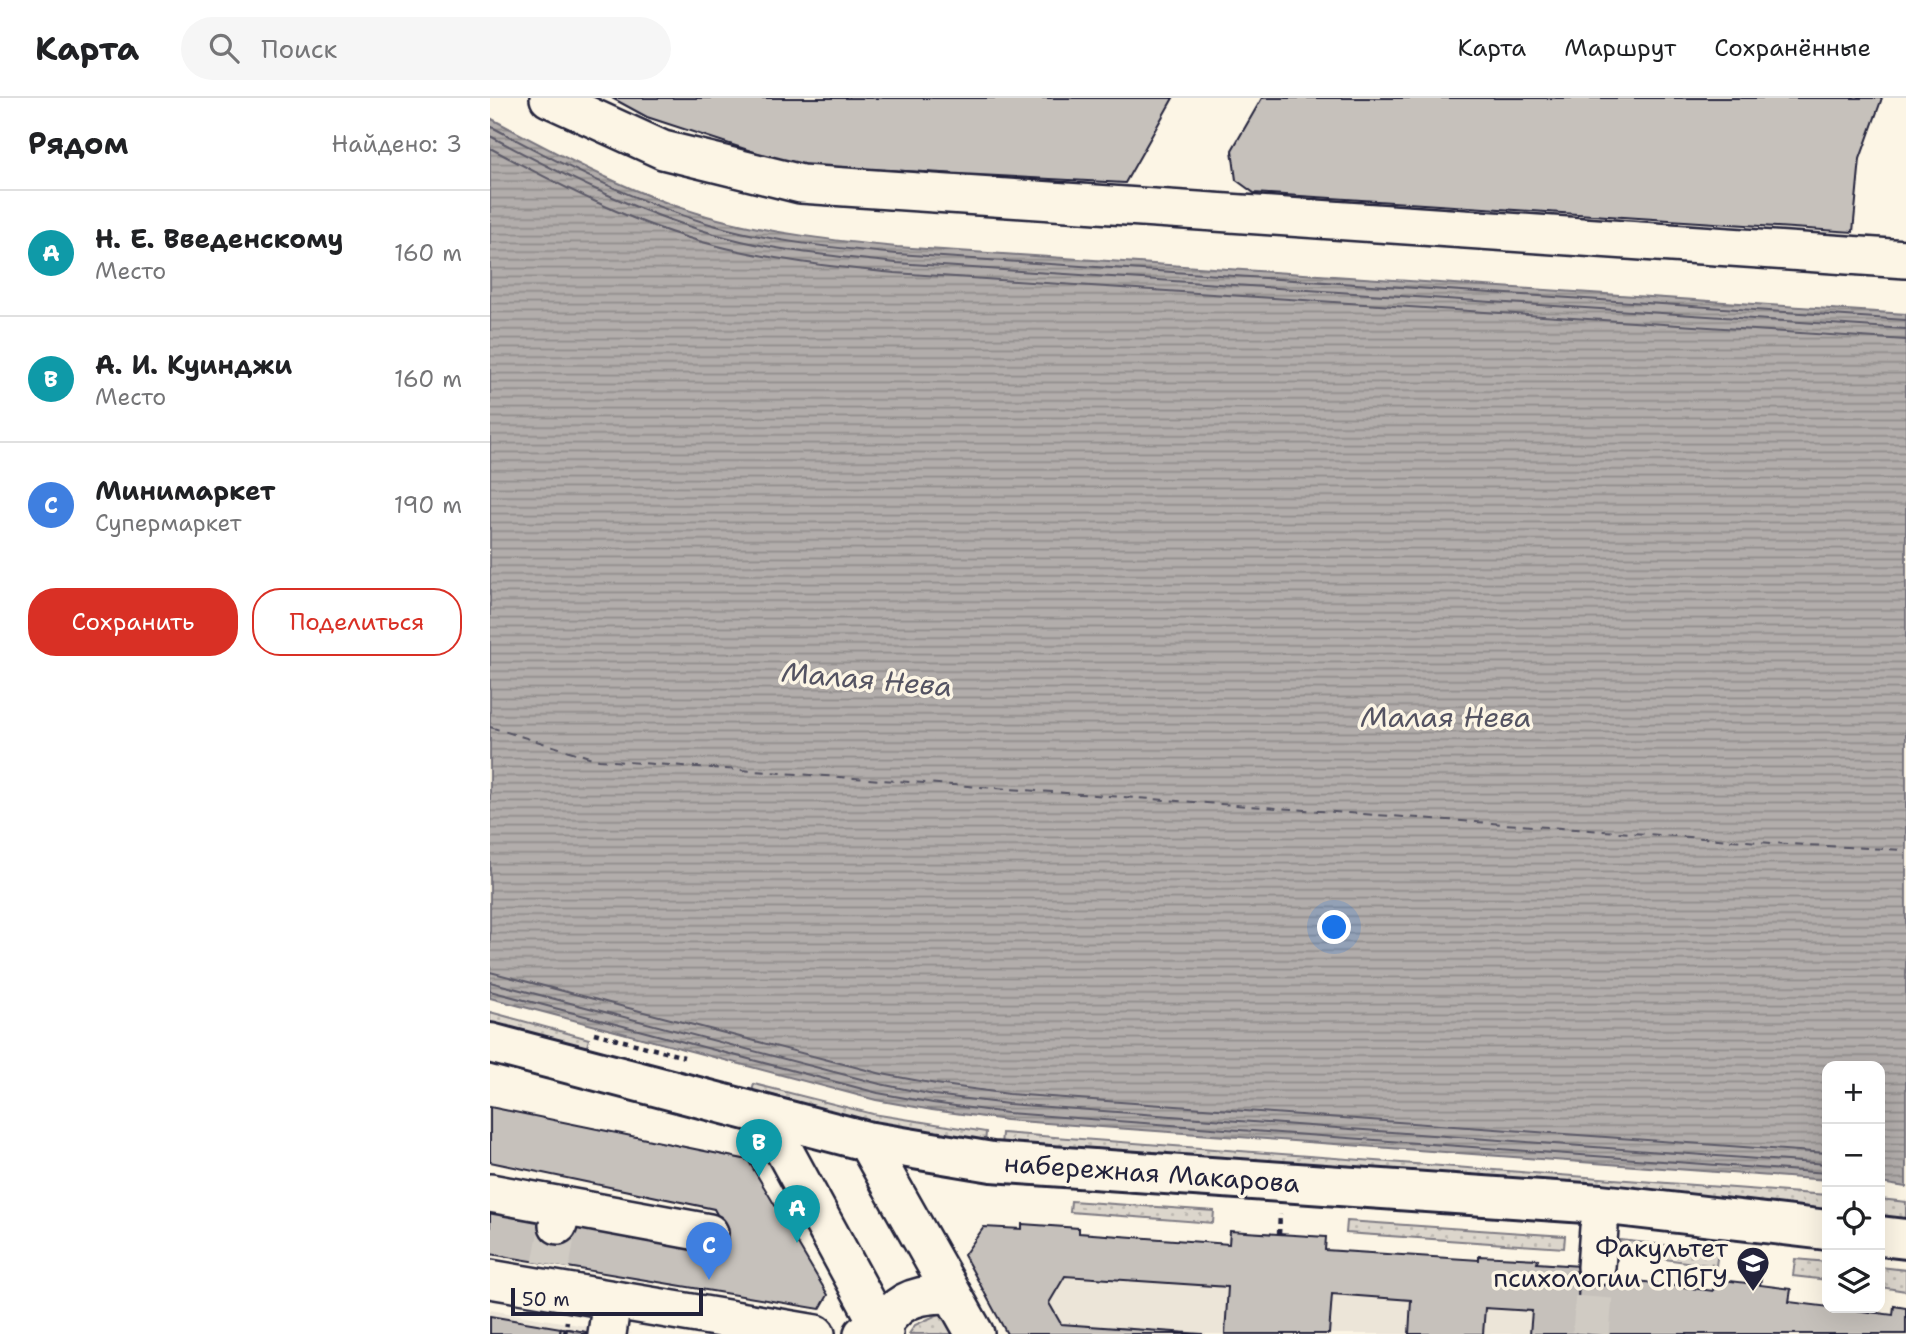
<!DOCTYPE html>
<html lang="ru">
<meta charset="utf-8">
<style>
:root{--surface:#fff;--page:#f6f6f6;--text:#202124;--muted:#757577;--line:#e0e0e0;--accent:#d93025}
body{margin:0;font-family:"Shantell Sans",sans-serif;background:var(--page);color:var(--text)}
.controls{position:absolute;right:21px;bottom:21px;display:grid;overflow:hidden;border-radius:14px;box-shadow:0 7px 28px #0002}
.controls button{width:63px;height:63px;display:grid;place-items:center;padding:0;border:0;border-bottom:2px solid var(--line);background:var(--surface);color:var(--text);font:35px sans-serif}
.scale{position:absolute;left:21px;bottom:18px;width:192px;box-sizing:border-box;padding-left:7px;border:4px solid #22223b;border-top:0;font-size:19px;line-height:24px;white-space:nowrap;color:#22223b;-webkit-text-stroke:5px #fcf5e5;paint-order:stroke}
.you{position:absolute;left:845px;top:830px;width:24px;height:24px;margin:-18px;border:5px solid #fff;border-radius:50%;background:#1a73e8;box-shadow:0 0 0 10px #1a73e833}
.badge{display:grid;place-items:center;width:46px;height:46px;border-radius:50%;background:var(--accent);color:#fff;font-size:23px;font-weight:700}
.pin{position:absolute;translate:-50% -58px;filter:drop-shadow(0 2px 4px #0008)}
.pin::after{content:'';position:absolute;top:37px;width:24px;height:21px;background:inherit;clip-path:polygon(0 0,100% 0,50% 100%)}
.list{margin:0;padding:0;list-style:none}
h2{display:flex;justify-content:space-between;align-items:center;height:91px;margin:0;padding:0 28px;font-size:30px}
h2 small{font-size:23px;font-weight:400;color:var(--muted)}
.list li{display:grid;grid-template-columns:46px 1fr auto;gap:21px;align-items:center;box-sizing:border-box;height:126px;padding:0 28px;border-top:2px solid var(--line)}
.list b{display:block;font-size:26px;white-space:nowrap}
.list p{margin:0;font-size:23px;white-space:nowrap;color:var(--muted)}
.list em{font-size:23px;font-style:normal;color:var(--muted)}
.actions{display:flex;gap:14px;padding:21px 28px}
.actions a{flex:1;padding:16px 0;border:2px solid var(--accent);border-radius:28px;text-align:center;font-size:24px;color:var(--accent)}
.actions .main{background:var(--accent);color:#fff}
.icon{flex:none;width:38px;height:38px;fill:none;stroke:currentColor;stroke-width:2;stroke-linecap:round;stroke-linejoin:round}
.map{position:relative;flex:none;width:1416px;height:1236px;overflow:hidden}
header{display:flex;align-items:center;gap:42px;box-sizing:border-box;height:98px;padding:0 35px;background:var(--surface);border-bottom:2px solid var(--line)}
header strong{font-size:33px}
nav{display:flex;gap:38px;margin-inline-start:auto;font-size:24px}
.search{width:490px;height:63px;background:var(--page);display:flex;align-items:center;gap:18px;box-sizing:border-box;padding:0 24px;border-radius:38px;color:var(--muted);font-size:26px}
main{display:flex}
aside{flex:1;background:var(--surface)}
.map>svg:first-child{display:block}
.built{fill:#ece5d8}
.grass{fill:url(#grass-dots);stroke:#7f7c84;stroke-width:2}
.water{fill:url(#water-rules);stroke:#78757e;stroke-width:2}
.pier{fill:#fcf5e5}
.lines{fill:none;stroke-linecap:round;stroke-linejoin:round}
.shore{stroke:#5c5a68;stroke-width:2}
.ferry{stroke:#545362;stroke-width:2;stroke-dasharray:9 7;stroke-linecap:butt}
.building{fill:#c6c1bb;stroke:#22223b;stroke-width:2}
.minor-tunnel{stroke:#d0cbc3;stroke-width:37;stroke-dasharray:37 18;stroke-linecap:butt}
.minor-casing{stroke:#22223b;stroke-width:42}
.major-casing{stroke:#22223b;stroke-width:44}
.path{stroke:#22223b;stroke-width:4.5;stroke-dasharray:5 5;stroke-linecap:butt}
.minor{stroke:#fcf5e5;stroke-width:37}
.major{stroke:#fcf5e5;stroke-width:38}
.labels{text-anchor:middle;stroke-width:7;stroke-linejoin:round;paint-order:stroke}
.street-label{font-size:26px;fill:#22223b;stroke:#fcf5e5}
.poi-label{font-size:26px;fill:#22223b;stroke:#fcf5e5;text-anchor:end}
.water-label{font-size:28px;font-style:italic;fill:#545362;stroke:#fcf5e5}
</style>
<header>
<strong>Карта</strong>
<div class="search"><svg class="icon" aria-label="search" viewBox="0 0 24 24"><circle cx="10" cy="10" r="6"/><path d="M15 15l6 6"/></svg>Поиск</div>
<nav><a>Карта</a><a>Маршрут</a><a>Сохранённые</a></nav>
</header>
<main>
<aside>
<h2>Рядом<small>Найдено: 3</small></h2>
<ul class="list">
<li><span class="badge" style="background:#0f9aa8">A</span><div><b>Н. Е. Введенскому</b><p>Место</p></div><em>160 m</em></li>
<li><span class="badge" style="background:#0f9aa8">B</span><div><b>А. И. Куинджи</b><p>Место</p></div><em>160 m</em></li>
<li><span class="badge" style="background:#3f7fe0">C</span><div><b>Минимаркет</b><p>Супермаркет</p></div><em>190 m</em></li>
</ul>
<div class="actions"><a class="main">Сохранить</a><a>Поделиться</a></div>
</aside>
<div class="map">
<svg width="1416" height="1236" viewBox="0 0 1416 1236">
<defs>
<pattern id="grass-dots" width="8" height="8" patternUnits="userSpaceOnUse" patternTransform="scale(1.75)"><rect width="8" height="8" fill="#dcd6cc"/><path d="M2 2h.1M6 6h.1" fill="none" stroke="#bcb7b0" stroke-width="1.8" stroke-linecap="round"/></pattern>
<pattern id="water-rules" width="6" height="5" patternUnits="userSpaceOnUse" patternTransform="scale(1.75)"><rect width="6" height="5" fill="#b2adab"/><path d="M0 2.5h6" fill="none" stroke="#908c8c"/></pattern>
</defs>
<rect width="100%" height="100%" fill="#fcf5e5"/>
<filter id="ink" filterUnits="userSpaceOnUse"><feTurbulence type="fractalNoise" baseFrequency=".0143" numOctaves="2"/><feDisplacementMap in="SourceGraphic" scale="14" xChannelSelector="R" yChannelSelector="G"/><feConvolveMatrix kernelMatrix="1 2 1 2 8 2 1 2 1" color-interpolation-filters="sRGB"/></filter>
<g filter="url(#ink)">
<g class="built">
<polygon points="532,1126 589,1130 589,1135 738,1146 740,1133 836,1139 836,1152 988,1162 989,1158 1048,1161 1048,1165 1126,1172 1126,1180 1223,1193 1225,1181 1256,1185 1257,1178 1271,1180 1271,1187 1301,1191 1300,1204 1402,1217 1404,1208 1416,1210 1416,1236 517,1236 474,1157 494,1129 531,1131"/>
<polygon points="0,1212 143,1236 0,1236"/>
</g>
<g class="grass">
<polygon points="0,914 99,941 95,956 0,930"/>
<polygon points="264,986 383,1016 496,1034 495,1047 260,1001"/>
<polygon points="512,1035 1337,1097 1337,1116 511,1048"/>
<polygon points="1390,1101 1416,1104 1416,1124 1390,1122"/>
<polygon points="581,1103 724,1113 723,1125 580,1114"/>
<polygon points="857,1123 1075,1138 1074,1150 856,1135"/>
<polygon points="1130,1142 1228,1153 1226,1168 1128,1155"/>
<polygon points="1305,1161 1337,1164 1337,1182 1303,1178"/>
<polygon points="1390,1169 1416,1172 1416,1193 1390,1189"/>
<polygon points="451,1215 458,1217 471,1236 419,1236 425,1227"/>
</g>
<path class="water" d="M0 20C69 57 153 102 228 121 287 136 347 143 407 149L1416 216V1089L1390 1085V968H1337V1082L516 1022 442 1012 386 1002 0 900Z"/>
<polygon class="pier" points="111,931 189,951 188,954 111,934"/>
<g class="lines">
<g class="shore">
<path d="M0 28C71 66 145 104 223 127 283 144 345 150 407 156L1416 222"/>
<path d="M0 38C71 76 144 113 221 135 281 153 344 158 406 165L1416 231"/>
<path d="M0 50C69 87 145 127 220 146 281 162 343 169 405 175L1416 242"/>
<polyline points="0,874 392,976 446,986 519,996 1337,1055"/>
<polyline points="0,884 390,986 444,997 518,1006 1337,1066"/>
<polyline points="0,893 388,995 443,1005 517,1015 1337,1075"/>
</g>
<polyline class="ferry" points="0,629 109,662 1297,746 1416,752"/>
</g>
<g class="building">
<polygon points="122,0 683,0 635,85 304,67 157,19"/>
<polygon points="772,0 1392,0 1370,61 1363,134 764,95 746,82 742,52"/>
<polygon points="0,1009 258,1062 338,1197 330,1211 0,1156 0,1114 229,1155 230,1143 235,1144 236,1133 224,1111 0,1064"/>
<polygon points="532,1126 589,1130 589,1135 739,1146 740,1133 836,1139 835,1152 989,1162 989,1158 1048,1161 1047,1165 1090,1168 1086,1236 1040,1236 1042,1213 995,1210 993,1236 919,1236 921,1202 842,1196 839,1236 735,1236 738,1189 575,1178 559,1205 571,1226 713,1236 517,1236 474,1157 494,1129 532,1131"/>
<polygon points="1090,1168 1126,1172 1125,1180 1223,1193 1225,1181 1256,1185 1257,1178 1271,1180 1270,1187 1301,1191 1299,1204 1403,1217 1404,1208 1416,1210 1416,1236 1086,1236"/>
<polygon points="0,1218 71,1230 70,1236 0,1236"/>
<polygon points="71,1230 108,1236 70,1236"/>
<polygon points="71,1230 108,1236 70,1236"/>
</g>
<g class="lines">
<g class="minor-tunnel">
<polyline points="61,1167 68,1127"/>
<polyline points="1101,1236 1106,1169"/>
</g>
<defs>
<g id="minor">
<polyline points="59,0 173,52 311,86 1416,161"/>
<polyline points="293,1023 289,1043 394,1236"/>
<polyline points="376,1043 485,1236"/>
<polyline points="0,1095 72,1108"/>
<polyline points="68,1127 72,1108 219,1135"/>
<polyline points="1106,1169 1109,1130"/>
<polyline points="0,1181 326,1236"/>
<polyline points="117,1236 122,1202"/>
<path d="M373 1236C394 1229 390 1227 404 1213 419 1197 442 1196 462 1196"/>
</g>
<g id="major">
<polyline points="0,945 376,1043 502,1064 1110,1106 1337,1132"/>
<polyline points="1390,1138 1416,1141"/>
</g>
</defs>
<use href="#minor" class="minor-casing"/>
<use href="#major" class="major-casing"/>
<g class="path">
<polyline points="104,935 194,959"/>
<polyline points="789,1136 790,1116"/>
<polyline points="1264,1179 1267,1156"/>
<polyline points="75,1236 77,1223"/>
</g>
<use href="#minor" class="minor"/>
<use href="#major" class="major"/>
</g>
</g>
<defs>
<symbol id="university-pin" viewBox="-11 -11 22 30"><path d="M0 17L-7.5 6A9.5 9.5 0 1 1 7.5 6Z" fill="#22223b" stroke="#fcf5e5"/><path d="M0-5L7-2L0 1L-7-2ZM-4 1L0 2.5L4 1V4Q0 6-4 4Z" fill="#fff"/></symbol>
</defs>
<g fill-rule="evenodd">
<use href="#university-pin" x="1244" y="1146" width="38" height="52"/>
</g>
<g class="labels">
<g class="street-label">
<text transform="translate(662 1075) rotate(4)" y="9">набережная Макарова</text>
</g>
<g class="poi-label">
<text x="1238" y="1159">Факультет<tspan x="1238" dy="30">психологии СПбГУ</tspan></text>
</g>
<g class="water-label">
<text transform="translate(377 581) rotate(5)" y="10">Малая Нева</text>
<text x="956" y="629">Малая Нева</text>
</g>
</g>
</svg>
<div class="controls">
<button>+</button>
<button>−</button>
<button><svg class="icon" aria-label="locate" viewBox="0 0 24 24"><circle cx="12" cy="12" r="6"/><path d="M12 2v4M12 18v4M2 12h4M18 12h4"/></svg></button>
<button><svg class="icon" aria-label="layers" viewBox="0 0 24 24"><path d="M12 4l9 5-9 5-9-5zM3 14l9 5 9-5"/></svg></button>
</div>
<div class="scale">50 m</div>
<div class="you"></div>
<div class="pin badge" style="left:307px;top:1145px;background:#0f9aa8">A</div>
<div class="pin badge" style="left:269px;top:1079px;background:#0f9aa8">B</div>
<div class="pin badge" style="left:219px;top:1182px;background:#3f7fe0">C</div>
</div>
</main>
